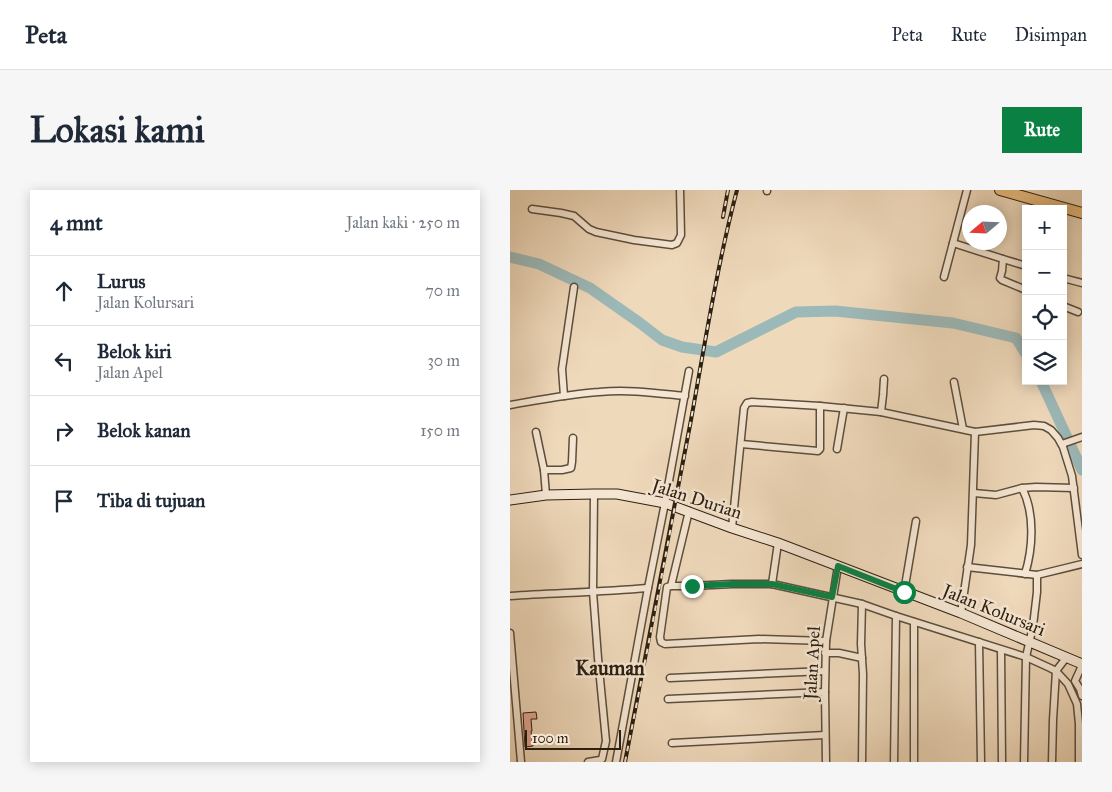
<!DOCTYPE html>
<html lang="id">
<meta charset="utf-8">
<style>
:root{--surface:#fff;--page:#f6f6f7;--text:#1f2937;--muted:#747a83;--line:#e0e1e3;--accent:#0b8043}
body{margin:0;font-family:"IM FELL Great Primer",serif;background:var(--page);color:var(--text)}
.controls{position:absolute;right:15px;top:15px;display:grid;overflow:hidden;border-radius:0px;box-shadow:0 2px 12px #0003}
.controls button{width:45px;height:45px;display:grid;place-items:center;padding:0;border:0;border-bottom:1px solid var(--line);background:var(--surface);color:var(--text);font:25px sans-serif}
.compass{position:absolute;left:452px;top:15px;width:45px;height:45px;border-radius:50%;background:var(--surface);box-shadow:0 2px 12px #0003;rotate:251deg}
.scale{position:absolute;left:15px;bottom:12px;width:96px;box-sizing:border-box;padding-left:5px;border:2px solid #2c2010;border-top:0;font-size:14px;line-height:18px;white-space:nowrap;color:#2c2010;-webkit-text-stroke:4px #f5e6d3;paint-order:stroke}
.stop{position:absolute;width:15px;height:15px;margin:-11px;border:4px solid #0b8043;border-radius:50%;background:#fff}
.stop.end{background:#0b8043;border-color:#fff;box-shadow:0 1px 5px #0008}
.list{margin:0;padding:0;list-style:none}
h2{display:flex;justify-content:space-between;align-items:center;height:65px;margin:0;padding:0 20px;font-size:21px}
h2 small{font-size:16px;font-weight:400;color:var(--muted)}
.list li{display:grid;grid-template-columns:32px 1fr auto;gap:15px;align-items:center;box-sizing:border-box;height:70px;padding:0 20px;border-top:1px solid var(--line)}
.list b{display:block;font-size:19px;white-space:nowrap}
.list p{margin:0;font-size:16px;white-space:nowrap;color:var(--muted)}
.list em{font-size:16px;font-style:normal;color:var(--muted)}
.icon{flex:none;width:28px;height:28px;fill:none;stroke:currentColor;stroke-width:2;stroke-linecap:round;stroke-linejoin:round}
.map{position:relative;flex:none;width:572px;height:572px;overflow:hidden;border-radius:0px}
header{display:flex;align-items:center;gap:30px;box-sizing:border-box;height:70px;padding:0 25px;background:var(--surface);border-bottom:1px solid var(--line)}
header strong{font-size:24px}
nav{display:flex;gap:28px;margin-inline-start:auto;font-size:18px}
.intro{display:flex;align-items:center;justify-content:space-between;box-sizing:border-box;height:120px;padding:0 30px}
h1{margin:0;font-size:35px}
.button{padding:12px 22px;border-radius:0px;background:var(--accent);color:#fff;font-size:18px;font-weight:700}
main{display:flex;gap:30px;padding:0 30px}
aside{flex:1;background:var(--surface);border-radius:0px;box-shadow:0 2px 12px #0003}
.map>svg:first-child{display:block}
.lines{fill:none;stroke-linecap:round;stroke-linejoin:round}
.river{stroke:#9cb9b9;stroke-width:11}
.building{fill:#e4a697;stroke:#2c2010}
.street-casing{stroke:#5d4e3b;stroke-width:9}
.secondary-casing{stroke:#2c2010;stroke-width:11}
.primary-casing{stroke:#2c2010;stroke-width:12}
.street{stroke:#f5e6d3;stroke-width:6}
.secondary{stroke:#f5e6d3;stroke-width:9}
.primary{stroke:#e8bc7e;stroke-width:10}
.rail-casing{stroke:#2c2010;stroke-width:4}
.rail{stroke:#f5e6d3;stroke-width:2;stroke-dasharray:5.5;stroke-linecap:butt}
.route{stroke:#0b8043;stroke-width:6}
.labels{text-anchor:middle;stroke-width:5;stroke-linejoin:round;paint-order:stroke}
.street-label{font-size:18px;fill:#2c2010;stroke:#f5e6d3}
.quarter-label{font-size:20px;font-weight:bold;fill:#2c2010;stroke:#f5e6d3}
</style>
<header>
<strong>Peta</strong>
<nav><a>Peta</a><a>Rute</a><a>Disimpan</a></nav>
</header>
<div class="intro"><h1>Lokasi kami</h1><a class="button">Rute</a></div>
<main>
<aside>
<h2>4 mnt<small>Jalan kaki · 250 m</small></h2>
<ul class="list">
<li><svg class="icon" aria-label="ahead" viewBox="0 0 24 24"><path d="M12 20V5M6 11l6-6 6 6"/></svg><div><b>Lurus</b><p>Jalan Kolursari</p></div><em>70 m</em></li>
<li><svg class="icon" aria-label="left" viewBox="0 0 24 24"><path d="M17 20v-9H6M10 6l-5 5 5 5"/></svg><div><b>Belok kiri</b><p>Jalan Apel</p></div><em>30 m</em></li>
<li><svg class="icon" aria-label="right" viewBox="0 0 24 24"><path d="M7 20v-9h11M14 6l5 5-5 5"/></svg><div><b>Belok kanan</b></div><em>150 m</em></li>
<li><svg class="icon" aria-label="arrive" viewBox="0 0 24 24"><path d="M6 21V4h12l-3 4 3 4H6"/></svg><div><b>Tiba di tujuan</b></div></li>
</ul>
</aside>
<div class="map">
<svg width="572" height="572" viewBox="0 0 572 572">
<rect width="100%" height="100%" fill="#efd9bb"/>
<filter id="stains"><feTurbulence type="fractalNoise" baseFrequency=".004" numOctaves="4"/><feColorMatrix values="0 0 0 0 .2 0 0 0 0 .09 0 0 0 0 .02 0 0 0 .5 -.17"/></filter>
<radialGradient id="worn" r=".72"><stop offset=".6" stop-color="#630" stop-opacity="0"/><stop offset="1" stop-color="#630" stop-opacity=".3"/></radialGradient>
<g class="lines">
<g class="river">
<polyline points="0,67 29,74 80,98 130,133 152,150 172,157 206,162 286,122 325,121 443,133 506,148 516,164"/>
<polyline points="531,191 572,280"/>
</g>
</g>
<polygon class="building" points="26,522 27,529 21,529 22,541 21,541 23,556 15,557 13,523"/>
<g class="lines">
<defs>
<g id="street">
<polyline points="257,1 257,0"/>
<polyline points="22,19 51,23 64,26 79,39 86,42 124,50 162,55 167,53 171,45 170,0"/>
<polyline points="443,53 493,69 492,81 490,88 492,90 516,100"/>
<polyline points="493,69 516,76"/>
<polyline points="434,87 457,0"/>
<polyline points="553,88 572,93"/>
<polyline points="553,116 568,122"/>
<polyline points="444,192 453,239"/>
<polyline points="54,206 52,179 64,97"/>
<path d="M0 215C29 210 59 204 89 202 118 199 146 203 175 206"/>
<polyline points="371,222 373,205 374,189"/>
<polyline points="26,242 34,280 36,305"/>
<polyline points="231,254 308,261 310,259 310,216"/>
<polyline points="552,254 572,247"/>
<polyline points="327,259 334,218"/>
<polyline points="34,280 52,280 61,278 62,272 63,248"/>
<path d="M512 298C525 323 523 358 515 384"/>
<polyline points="464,303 486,305 512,298 526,297 564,298"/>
<polyline points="222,338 234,218 237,213 242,212 310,216 371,222 465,242 524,235 534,236 541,240 548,248 553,257 562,286 572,365"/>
<polyline points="457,377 527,385 572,374"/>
<polyline points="262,394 268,353"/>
<polyline points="161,396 179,321"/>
<polyline points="394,402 406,331"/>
<path d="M0 406C46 403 92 402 138 398"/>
<polyline points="451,423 461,355 465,242"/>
<polyline points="0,443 11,572"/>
<polyline points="316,451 249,449 155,454 151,452 150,447 157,397 161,396 182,396 222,394 262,394 352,414 386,426 516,467 540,478 546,481 558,494 567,514 569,534 569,572"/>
<polyline points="469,452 471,572"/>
<polyline points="491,460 492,572"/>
<polyline points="315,463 329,463 352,468"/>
<polyline points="572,473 570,480 565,491 570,499 572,506"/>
<polyline points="160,488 315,481"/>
<polyline points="158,509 315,502"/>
<polyline points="162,553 315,545"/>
<polyline points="78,572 90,570 92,569 96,551 88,468 83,402 84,304"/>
<polyline points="106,572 138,398 155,313 179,181"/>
<polyline points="316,572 315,502 316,451 328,376"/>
<polyline points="352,572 353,484 351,454 352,414"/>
<polyline points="384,572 386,426"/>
<polyline points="404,572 404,432"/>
<polyline points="514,572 516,467 523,436 527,402 527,385"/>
<polyline points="542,572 543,530 546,481 556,468"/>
</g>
<polyline id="secondary" points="0,310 36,305 84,304 107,304 155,313 222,338 268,353 451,423 572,474"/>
<polyline id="primary" points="490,0 572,23"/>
</defs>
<use href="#street" class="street-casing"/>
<use href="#secondary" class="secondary-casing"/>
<use href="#primary" class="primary-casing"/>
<use href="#street" class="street"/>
<use href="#secondary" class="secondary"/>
<use href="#primary" class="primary"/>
<defs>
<g id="rail">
<polyline points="213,27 218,0"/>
<path d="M115 572C138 458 160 344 181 230 195 153 207 76 227 0"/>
</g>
</defs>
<use href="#rail" class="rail-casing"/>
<use href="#rail" class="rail"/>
</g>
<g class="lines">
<polyline class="route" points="182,396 222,394 262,394 322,407 328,376 394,402"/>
</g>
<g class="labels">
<g class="street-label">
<text transform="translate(187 309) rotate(18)" y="6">Jalan Durian</text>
<text transform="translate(484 420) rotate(22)" y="6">Jalan Kolursari</text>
<text transform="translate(302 473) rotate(-87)" y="6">Jalan Apel</text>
</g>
<g class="quarter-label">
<text x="100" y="485">Kauman</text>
</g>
</g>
<rect width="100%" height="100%" filter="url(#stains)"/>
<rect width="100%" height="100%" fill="url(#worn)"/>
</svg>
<div class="controls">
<button>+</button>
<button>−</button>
<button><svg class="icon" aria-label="locate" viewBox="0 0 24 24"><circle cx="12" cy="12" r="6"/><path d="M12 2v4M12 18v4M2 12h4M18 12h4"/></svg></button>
<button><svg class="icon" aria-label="layers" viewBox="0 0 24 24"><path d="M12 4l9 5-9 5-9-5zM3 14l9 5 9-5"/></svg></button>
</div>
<svg class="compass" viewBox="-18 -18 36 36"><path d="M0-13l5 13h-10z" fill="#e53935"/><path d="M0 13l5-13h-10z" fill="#747a83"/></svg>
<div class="scale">100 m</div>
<div class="stop" style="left:394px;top:402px"></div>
<div class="stop end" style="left:182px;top:396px"></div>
</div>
</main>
